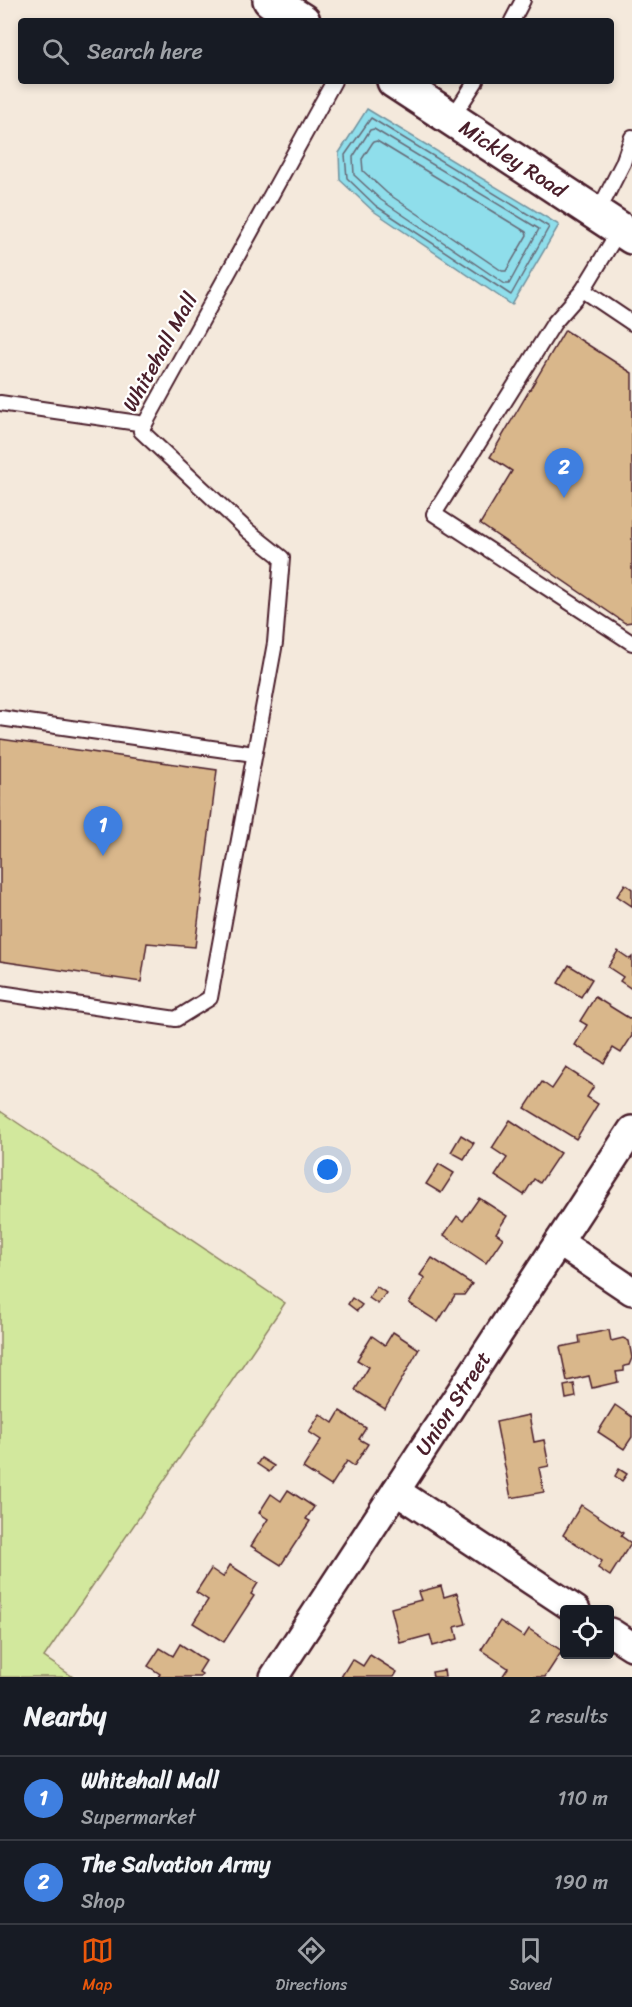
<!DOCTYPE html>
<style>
:root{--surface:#171b24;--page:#20242c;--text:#f1f3f6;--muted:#9ea1a6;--line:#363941;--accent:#ea580c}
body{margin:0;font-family:Sriracha,sans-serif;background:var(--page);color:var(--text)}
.controls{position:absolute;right:18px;bottom:18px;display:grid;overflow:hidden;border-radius:6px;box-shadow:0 3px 9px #0003}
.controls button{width:54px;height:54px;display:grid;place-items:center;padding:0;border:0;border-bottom:2px solid var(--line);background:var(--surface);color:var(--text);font:30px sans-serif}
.you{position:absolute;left:328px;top:1170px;width:21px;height:21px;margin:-15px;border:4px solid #fff;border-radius:50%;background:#1a73e8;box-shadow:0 0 0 9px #1a73e833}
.badge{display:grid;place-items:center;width:39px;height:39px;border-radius:50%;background:var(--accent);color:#fff;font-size:20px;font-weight:700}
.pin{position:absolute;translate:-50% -50px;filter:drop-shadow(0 2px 3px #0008)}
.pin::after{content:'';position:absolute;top:32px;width:21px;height:18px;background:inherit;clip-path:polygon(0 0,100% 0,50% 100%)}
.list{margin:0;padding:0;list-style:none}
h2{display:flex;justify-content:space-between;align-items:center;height:78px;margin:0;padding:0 24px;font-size:26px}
h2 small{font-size:20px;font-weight:400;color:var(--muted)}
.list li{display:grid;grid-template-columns:39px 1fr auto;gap:18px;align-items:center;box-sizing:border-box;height:84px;padding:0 24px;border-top:2px solid var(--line)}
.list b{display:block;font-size:22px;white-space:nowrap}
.list p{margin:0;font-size:20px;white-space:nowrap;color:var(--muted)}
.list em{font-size:20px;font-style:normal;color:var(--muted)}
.icon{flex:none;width:33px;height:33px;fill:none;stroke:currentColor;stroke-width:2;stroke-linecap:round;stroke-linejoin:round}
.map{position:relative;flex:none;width:632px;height:1677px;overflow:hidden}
.search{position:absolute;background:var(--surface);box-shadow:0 3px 9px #0003;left:18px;right:18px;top:18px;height:66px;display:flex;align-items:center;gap:15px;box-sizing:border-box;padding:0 21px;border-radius:6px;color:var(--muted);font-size:22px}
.sheet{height:246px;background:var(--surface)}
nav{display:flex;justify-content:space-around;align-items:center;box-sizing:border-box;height:84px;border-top:2px solid var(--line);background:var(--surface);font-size:16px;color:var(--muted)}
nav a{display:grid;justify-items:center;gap:3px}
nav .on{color:var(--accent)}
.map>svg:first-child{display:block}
.green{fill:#d2e89d;stroke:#8e8464;stroke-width:1.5}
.water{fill:#8fdeeb;stroke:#73929e;stroke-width:1.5}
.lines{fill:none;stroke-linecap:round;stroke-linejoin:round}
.shore{stroke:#666b78;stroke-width:1.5}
.building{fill:#d9b78b;stroke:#4a1f2b;stroke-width:1.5}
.lane-casing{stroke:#4a1f2b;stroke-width:18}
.street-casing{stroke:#4a1f2b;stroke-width:32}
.secondary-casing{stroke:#4a1f2b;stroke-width:38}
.lane{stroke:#fff;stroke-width:14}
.street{stroke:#fff;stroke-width:27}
.secondary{stroke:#fff;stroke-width:33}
.labels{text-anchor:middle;stroke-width:4.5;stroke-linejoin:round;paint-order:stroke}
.street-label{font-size:21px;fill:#4a1f2b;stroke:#fff}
</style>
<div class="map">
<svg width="632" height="1677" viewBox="0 0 632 1677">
<rect width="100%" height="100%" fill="#f4e9dc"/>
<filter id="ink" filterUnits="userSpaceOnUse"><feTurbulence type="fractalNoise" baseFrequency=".0167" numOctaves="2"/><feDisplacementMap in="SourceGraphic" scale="12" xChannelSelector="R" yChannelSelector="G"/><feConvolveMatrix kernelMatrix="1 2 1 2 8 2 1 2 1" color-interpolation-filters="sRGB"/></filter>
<g filter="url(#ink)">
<polygon class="green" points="0,1111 285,1303 44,1657 73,1677 0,1677"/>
<polygon class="water" points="367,109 559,225 512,305 372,210 340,180 339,153"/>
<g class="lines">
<g class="shore">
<polygon points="371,118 549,227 511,295 376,206 347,178 345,155"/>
<polygon points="374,129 539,229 509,284 505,284 381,200 354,175 353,157 370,130"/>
<polygon points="377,141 526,232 527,235 506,271 502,271 387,193 363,171 362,159 373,142"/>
</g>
</g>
<g class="building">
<polygon points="565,330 632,373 632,622 625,623 480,524 512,471 490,457"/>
<polygon points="0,739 217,770 195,947 147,943 141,982 0,961"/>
<polygon points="625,884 632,889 632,906 617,896"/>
<polygon points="618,951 630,959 632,957 632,989 620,981 623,977 608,967"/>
<polygon points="569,965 592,979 581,997 558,983"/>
<polygon points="595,997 632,1020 632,1036 621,1053 613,1048 604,1063 575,1045 587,1025 580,1021"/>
<polygon points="566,1068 594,1086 587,1097 598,1104 576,1139 525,1108 542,1082 552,1089"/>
<polygon points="510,1120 560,1153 540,1183 534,1179 524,1195 495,1176 507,1158 492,1148"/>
<polygon points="461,1135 474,1143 464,1159 451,1152"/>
<polygon points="439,1164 454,1173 441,1193 426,1184"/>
<polygon points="479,1198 507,1216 496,1233 503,1238 486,1263 444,1235 457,1216 463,1221"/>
<polygon points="432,1258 472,1284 464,1295 455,1295 438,1322 409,1303 425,1278 420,1275"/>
<polygon points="376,1286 386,1293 378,1304 369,1298"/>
<polygon points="352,1298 362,1305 357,1311 348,1304"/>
<polygon points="609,1330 611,1341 623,1338 629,1341 632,1358 629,1365 624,1366 624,1371 616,1372 618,1382 592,1388 589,1376 567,1381 560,1347 580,1343 579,1336"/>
<polygon points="393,1332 419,1349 385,1409 355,1390 369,1367 357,1360 372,1336 385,1345"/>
<polygon points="574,1384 576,1397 566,1399 564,1386"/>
<polygon points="615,1405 632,1417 632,1437 624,1449 598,1432"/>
<polygon points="340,1411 366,1428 359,1439 368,1444 354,1466 347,1461 331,1486 303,1468 321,1440 309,1432 320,1414 333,1423"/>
<polygon points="529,1415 534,1442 544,1440 549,1466 539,1468 544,1492 511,1498 496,1422"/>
<polygon points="261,1458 274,1466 269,1472 257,1464"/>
<polygon points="619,1469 627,1474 622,1481 615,1476"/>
<polygon points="288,1490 314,1507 306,1519 310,1521 281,1565 251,1546 268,1519 259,1513 271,1494 281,1501"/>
<polygon points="581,1505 623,1533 621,1536 631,1543 610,1576 598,1568 602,1561 563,1535"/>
<polygon points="230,1565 258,1583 251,1594 254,1596 224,1642 193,1623 208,1600 196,1592 211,1569 223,1577"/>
<polygon points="441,1586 444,1597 457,1593 466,1624 455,1627 458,1639 433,1646 430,1635 400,1643 391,1608 421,1600 418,1592"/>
<polygon points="500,1621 524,1637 529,1629 562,1651 545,1677 502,1677 508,1668 481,1650"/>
<polygon points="180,1644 206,1661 199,1672 202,1674 200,1677 158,1677 160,1674 148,1666 160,1648 173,1656"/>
<polygon points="370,1655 397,1672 394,1677 341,1677 352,1659 363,1666"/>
<polygon points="444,1670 445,1677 433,1677 432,1672"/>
</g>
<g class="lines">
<defs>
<g id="lane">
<polyline points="512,21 523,0"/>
<polyline points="452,118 476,81"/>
<polyline points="597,214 623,163 632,137"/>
<polyline points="620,229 583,290 632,323"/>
<polyline points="583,290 554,323 434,514 632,643"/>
<polyline points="0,403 145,424"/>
<polyline points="0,718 254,754"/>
<polyline points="0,993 176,1019 210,998 275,643 282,558 248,531 141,431 334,81"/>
</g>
<g id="street">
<polyline points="559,1242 632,1291"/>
<polyline points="396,1491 576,1610"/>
<polyline points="610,1632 632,1646"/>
<path id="s1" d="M274 1677 632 1130"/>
</g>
<g id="secondary">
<polyline points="270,0 303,21"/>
<path id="s2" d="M394 81 632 237"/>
</g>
</defs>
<use href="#lane" class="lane-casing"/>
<use href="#street" class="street-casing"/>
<use href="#secondary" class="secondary-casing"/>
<use href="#lane" class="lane"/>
<use href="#street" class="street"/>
<use href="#secondary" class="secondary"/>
</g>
</g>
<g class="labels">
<g class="street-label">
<text dy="7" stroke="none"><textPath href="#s2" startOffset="142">Mickley Road</textPath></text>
<text transform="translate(160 352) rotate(-61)" y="7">Whitehall Mall</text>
<text dy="7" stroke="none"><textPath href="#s1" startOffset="327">Union Street</textPath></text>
</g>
</g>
</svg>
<div class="controls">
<button><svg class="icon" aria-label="locate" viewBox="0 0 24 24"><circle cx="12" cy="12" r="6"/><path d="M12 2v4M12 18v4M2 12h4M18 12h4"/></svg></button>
</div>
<div class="you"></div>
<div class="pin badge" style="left:103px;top:856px;background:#3f7fe0">1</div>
<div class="pin badge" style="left:564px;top:498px;background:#3f7fe0">2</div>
<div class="search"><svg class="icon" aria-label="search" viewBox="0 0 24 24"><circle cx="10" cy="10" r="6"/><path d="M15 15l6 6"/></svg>Search here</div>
</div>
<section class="sheet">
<h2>Nearby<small>2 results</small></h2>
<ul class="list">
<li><span class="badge" style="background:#3f7fe0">1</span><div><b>Whitehall Mall</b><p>Supermarket</p></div><em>110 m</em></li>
<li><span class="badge" style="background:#3f7fe0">2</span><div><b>The Salvation Army</b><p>Shop</p></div><em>190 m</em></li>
</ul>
</section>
<nav>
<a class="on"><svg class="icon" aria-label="map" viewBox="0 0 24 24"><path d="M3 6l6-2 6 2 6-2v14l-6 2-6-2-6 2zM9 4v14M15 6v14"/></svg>Map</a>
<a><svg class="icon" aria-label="directions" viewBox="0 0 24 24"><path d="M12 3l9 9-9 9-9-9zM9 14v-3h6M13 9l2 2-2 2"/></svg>Directions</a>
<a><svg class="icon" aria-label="saved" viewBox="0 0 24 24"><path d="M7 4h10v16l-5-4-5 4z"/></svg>Saved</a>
</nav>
